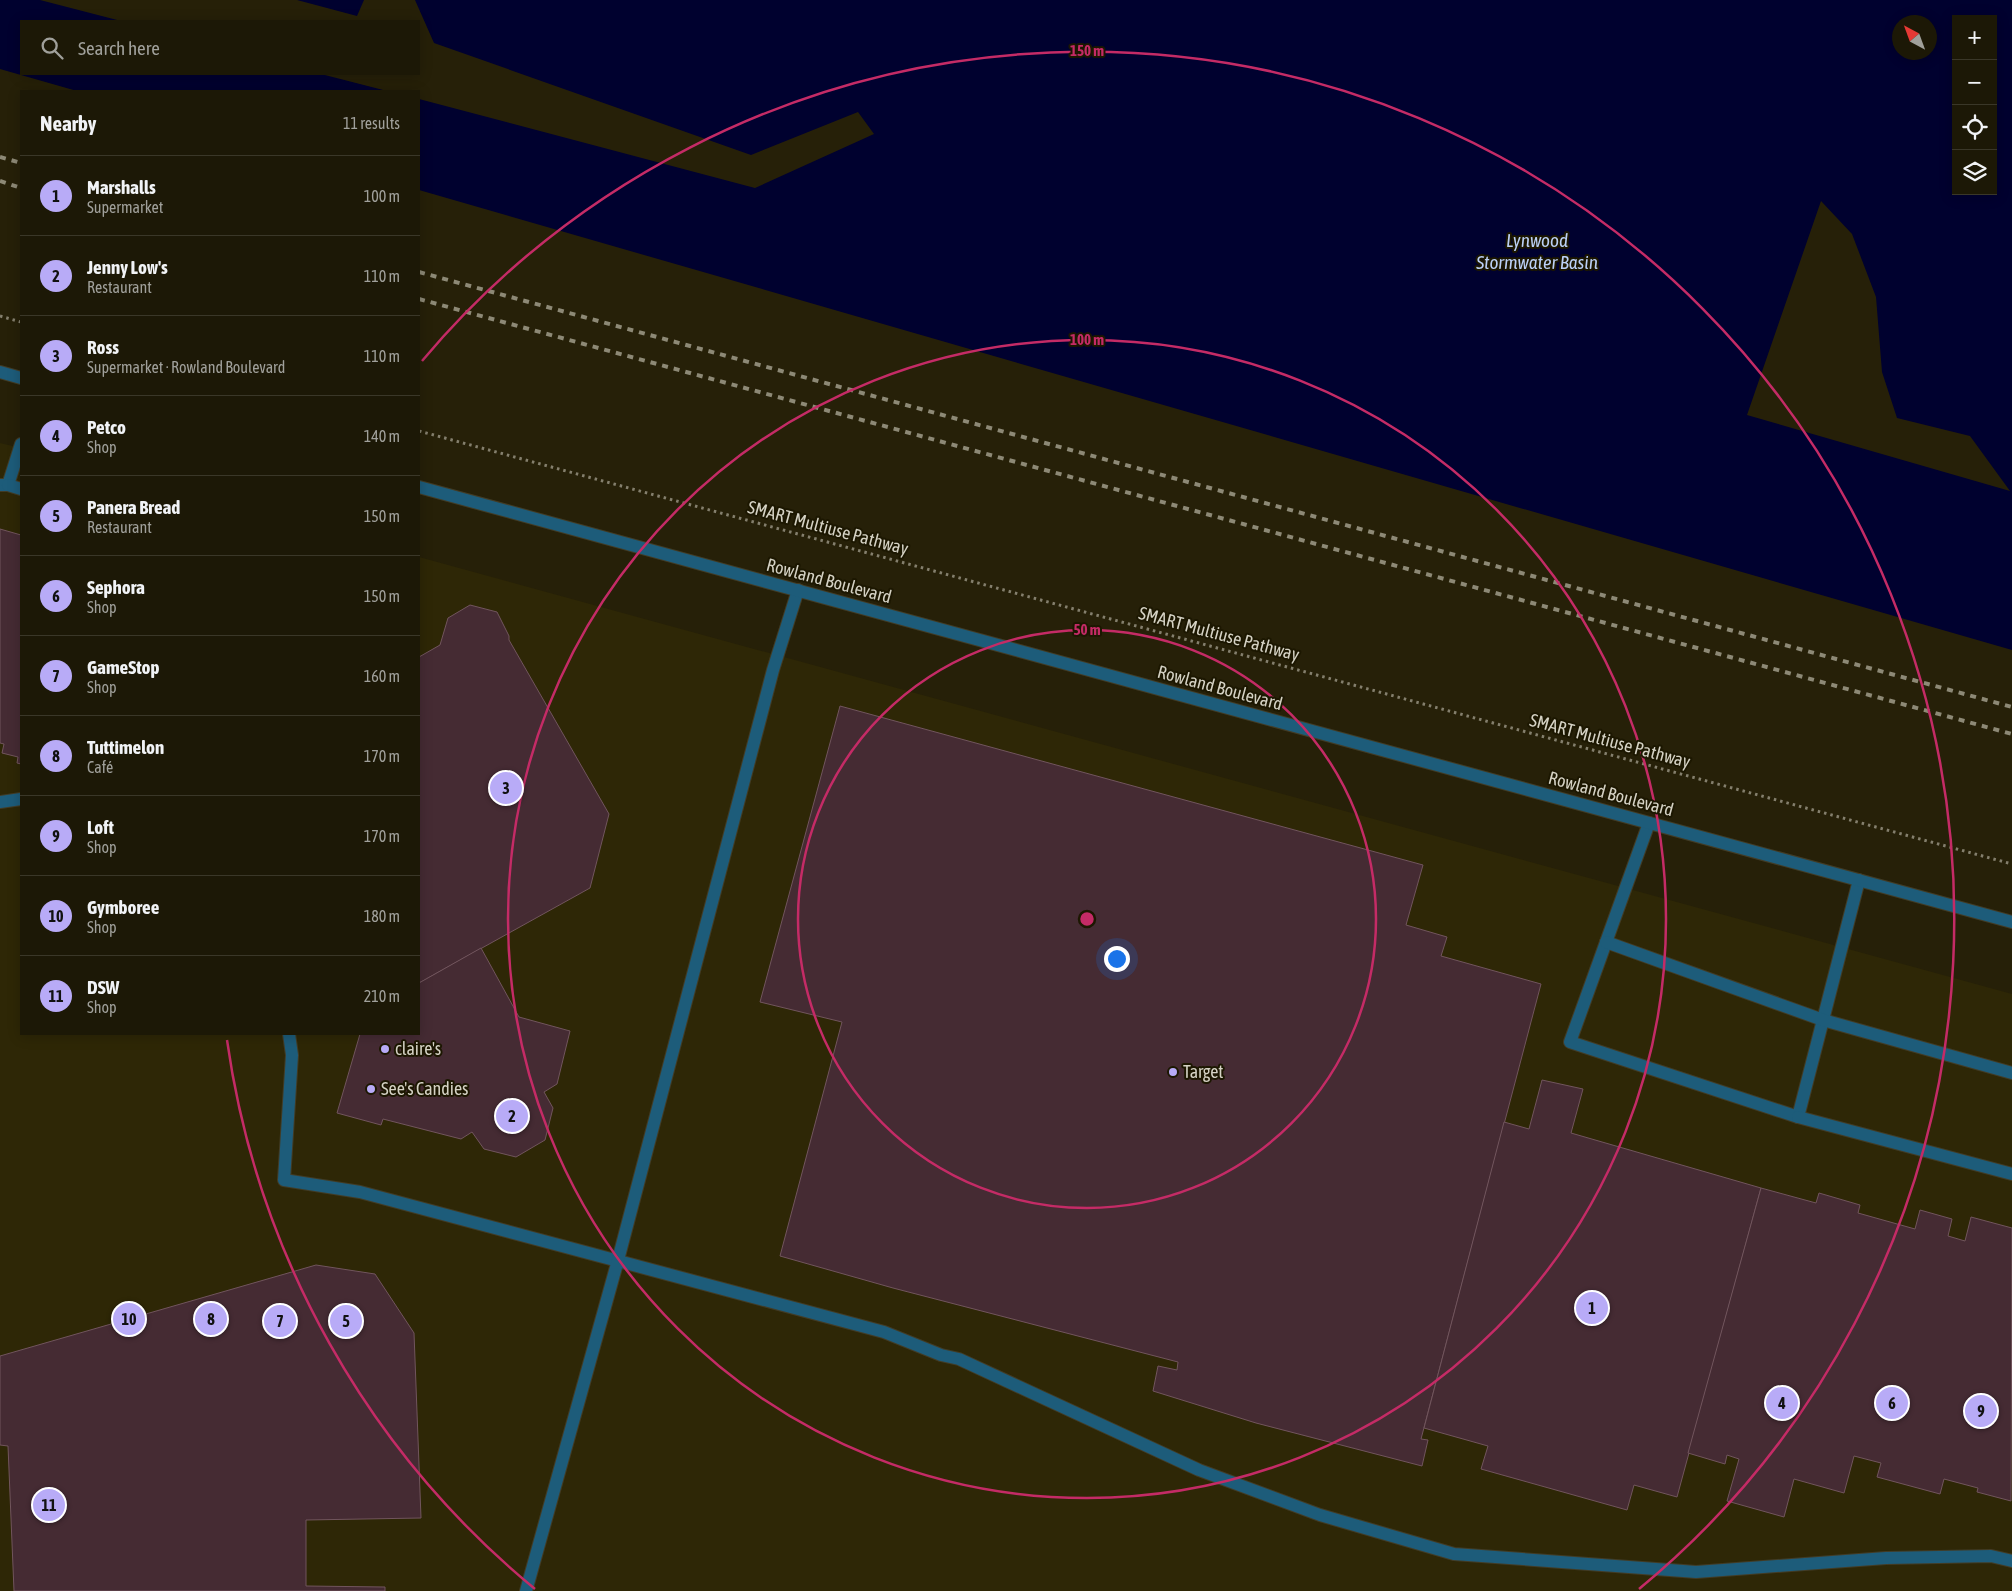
<!DOCTYPE html>
<meta charset="utf-8">
<style>
:root{--surface:#1c1806;--page:#292514;--text:#f1f3f6;--muted:#a0a09b;--line:#3a3728;--accent:#b8abf7}
body{margin:0;font-family:"Asap Condensed",sans-serif;background:var(--page);color:var(--text)}
.controls{position:absolute;right:15px;top:15px;display:grid;overflow:hidden;border-radius:0px;box-shadow:0 2px 12px #0003}
.controls button{width:45px;height:45px;display:grid;place-items:center;padding:0;border:0;border-bottom:1px solid var(--line);background:var(--surface);color:var(--text);font:25px sans-serif}
.compass{position:absolute;left:1892px;top:15px;width:45px;height:45px;border-radius:50%;background:var(--surface);box-shadow:0 2px 12px #0003;rotate:319deg}
.you{position:absolute;left:1116px;top:958px;width:18px;height:18px;margin:-12px;border:4px solid #fff;border-radius:50%;background:#1a73e8;box-shadow:0 0 0 8px #1a73e833}
.badge{display:grid;place-items:center;width:32px;height:32px;border-radius:50%;background:var(--accent);color:#111;font-size:16px;font-weight:700}
.pin{position:absolute;translate:-50% -50%;border:2px solid #fff;box-shadow:0 1px 5px #0006}
.list{margin:0;padding:0;list-style:none}
h2{display:flex;justify-content:space-between;align-items:center;height:65px;margin:0;padding:0 20px;font-size:21px}
h2 small{font-size:16px;font-weight:400;color:var(--muted)}
.list li{display:grid;grid-template-columns:32px 1fr auto;gap:15px;align-items:center;box-sizing:border-box;height:80px;padding:0 20px;border-top:1px solid var(--line)}
.list b{display:block;font-size:19px;white-space:nowrap}
.list p{margin:0;font-size:16px;white-space:nowrap;color:var(--muted)}
.list em{font-size:16px;font-style:normal;color:var(--muted)}
.icon{flex:none;width:28px;height:28px;fill:none;stroke:currentColor;stroke-width:2;stroke-linecap:round;stroke-linejoin:round}
.map{position:relative;flex:none;width:2012px;height:1591px;overflow:hidden}
.search{position:absolute;background:var(--surface);box-shadow:0 2px 12px #0003;left:20px;top:20px;width:400px;height:55px;display:flex;align-items:center;gap:12px;box-sizing:border-box;padding:0 18px;border-radius:0px;color:var(--muted);font-size:19px}
.panel{position:absolute;background:var(--surface);box-shadow:0 2px 12px #0003;left:20px;top:90px;width:400px;height:945px;border-radius:0px}
.map>svg:first-child{display:block}
.built{fill:#2e2706}
.water{fill:#00012f;fill-rule:evenodd}
.building{fill:#452b33;stroke:#71555d}
.lines{fill:none;stroke-linecap:round;stroke-linejoin:round}
.service-casing{stroke:#423c26;stroke-width:14}
.tertiary-casing{stroke:#423c26;stroke-width:14}
.path{stroke:#847f6d;stroke-width:3;stroke-dasharray:2.5 4;stroke-linecap:butt}
.service{stroke:#1d5c7a;stroke-width:12}
.tertiary{stroke:#1d5c7a;stroke-width:12}
.rail{stroke:#8d8976;stroke-width:4;stroke-dasharray:6 6;stroke-linecap:butt}
.ring{fill:none;stroke:#c42b66;stroke-width:2.5}
.poi-dot{fill:#b8abf7;stroke:#1c1701;stroke-width:2}
.labels{text-anchor:middle;stroke-width:4;stroke-linejoin:round;paint-order:stroke}
.street-label{font-size:18px;fill:#d5d2c4;stroke:#1c1701}
.poi-label{font-size:18px;fill:#d5d2c4;stroke:#1c1701;text-anchor:start}
.water-label{font-size:19px;font-style:italic;fill:#bbd0f6;stroke:#1c1701}
.centre{fill:#c42b66;stroke:#1c1701;stroke-width:2.5}
.ring-label{font-size:15px;text-anchor:middle;font-weight:bold;fill:#c42b66;stroke:#1c1701;stroke-width:4;stroke-linejoin:round;paint-order:stroke}
</style>
<div class="map">
<svg width="2012" height="1591" viewBox="0 0 2012 1591">
<rect width="100%" height="100%" fill="#262008"/>
<polygon class="built" points="0,443 21,448 21,1034 419,1034 419,557 2012,994 2012,1591 0,1591"/>
<g class="water">
<polygon points="0,0 40,0 121,21 21,21 21,74 321,74 387,91 77,91 0,69"/>
<polygon points="297,0 364,0 357,16"/>
<path d="M415 0H2012V650L419 190V99L755 188 874 134 858 112 751 155 434 43ZM1956 19H1993V191H1956ZM1930 22V52H1900V22ZM1821 201 1852 234 1876 297 1882 372 1897 418 1970 436 2010 491 1747 415Z"/>
</g>
<g class="building">
<polygon points="0,529 21,535 21,764 17,763 18,757 2,753 4,744 0,743"/>
<polygon points="470,605 497,612 509,636 509,640 609,814 590,888 419,983 419,657 440,645 448,618"/>
<polygon points="840,706 1423,865 1406,925 1447,937 1441,956 1541,984 1421,1439 1428,1440 1422,1466 1256,1423 1153,1391 1158,1366 1177,1370 1178,1362 893,1288 780,1256 842,1022 760,1002"/>
<polygon points="481,948 519,1017 570,1031 557,1084 544,1092 553,1108 545,1140 516,1157 484,1149 472,1132 461,1139 383,1119 381,1125 337,1113 360,1034 419,1034 419,983"/>
<polygon points="1542,1080 1583,1089 1571,1133 1761,1188 1677,1497 1634,1485 1627,1510 1481,1469 1488,1446 1424,1428 1504,1122 1529,1129"/>
<polygon points="1761,1188 1816,1203 1819,1193 1860,1205 1858,1213 1915,1229 1920,1210 1952,1219 1948,1236 1965,1241 1971,1217 2012,1228 2011,1501 1977,1492 1978,1488 1944,1479 1940,1494 1877,1477 1881,1463 1854,1456 1844,1493 1794,1479 1784,1517 1727,1501 1739,1459 1727,1455 1725,1464 1688,1453"/>
<polygon points="316,1265 375,1274 414,1333 421,1518 306,1520 306,1586 385,1587 385,1591 14,1591 8,1446 0,1445 0,1356"/>
</g>
<g class="lines">
<defs>
<g id="service">
<polyline points="0,485 8,485 21,444"/>
<polyline points="8,485 21,489"/>
<polyline points="0,802 21,799"/>
<polyline points="1649,823 1570,1042 1798,1117 1859,880"/>
<polyline points="1606,942 1823,1020 2012,1073"/>
<polyline points="289,1034 292,1055 284,1180 360,1192 884,1332 941,1355 959,1359 1199,1470 1320,1515 1454,1554 1683,1571 1696,1572 1886,1558 1991,1556 2012,1561"/>
<polyline points="1798,1117 2012,1174"/>
<polyline points="526,1591 618,1260 773,670 798,590"/>
</g>
<g id="tertiary">
<polyline points="0,372 21,378"/>
<polyline points="419,487 2012,922"/>
</g>
</defs>
<use href="#service" class="service-casing"/>
<use href="#tertiary" class="tertiary-casing"/>
<g class="path">
<polyline points="0,316 21,322"/>
<polyline points="419,431 2012,864"/>
</g>
<use href="#service" class="service"/>
<use href="#tertiary" class="tertiary"/>
<g class="rail">
<polyline points="0,157 21,163"/>
<polyline points="0,181 21,188"/>
<polyline points="419,272 2012,707"/>
<polyline points="419,299 2012,734"/>
</g>
</g>
<g class="ring">
<circle cx="1087" cy="919" r="289"/>
<circle cx="1087" cy="919" r="579"/>
<path d="M535 1589A868 868 0 0 1 227 1040M422 361A868 868 0 1 1 1639 1589"/>
</g>
<g class="poi-dot">
<circle cx="385" cy="1049" r="5"/>
<circle cx="1173" cy="1072" r="5"/>
<circle cx="371" cy="1089" r="5"/>
</g>
<g class="labels">
<g class="street-label">
<text transform="translate(828 528) rotate(15)" y="6">SMART Multiuse Pathway</text>
<text transform="translate(829 581) rotate(15)" y="6">Rowland Boulevard</text>
<text transform="translate(1219 634) rotate(15)" y="6">SMART Multiuse Pathway</text>
<text transform="translate(1220 688) rotate(15)" y="6">Rowland Boulevard</text>
<text transform="translate(1610 741) rotate(15)" y="6">SMART Multiuse Pathway</text>
<text transform="translate(1611 794) rotate(15)" y="6">Rowland Boulevard</text>
</g>
<g class="poi-label">
<text x="395" y="1055">claire's</text>
<text x="1183" y="1078">Target</text>
<text x="381" y="1095">See's Candies</text>
</g>
<g class="water-label">
<text x="1537" y="247">Lynwood<tspan x="1537" dy="22">Stormwater Basin</tspan></text>
</g>
</g>
<circle cx="1087" cy="919" r="8" class="centre"/>
<g class="ring-label">
<text x="1087" y="56">150 m</text>
<text x="1087" y="345">100 m</text>
<text x="1087" y="635">50 m</text>
</g>
</svg>
<div class="controls">
<button>+</button>
<button>−</button>
<button><svg class="icon" aria-label="locate" viewBox="0 0 24 24"><circle cx="12" cy="12" r="6"/><path d="M12 2v4M12 18v4M2 12h4M18 12h4"/></svg></button>
<button><svg class="icon" aria-label="layers" viewBox="0 0 24 24"><path d="M12 4l9 5-9 5-9-5zM3 14l9 5 9-5"/></svg></button>
</div>
<svg class="compass" viewBox="-18 -18 36 36"><path d="M0-13l5 13h-10z" fill="#e53935"/><path d="M0 13l5-13h-10z" fill="#a0a09b"/></svg>
<div class="you"></div>
<div class="pin badge" style="left:1592px;top:1308px">1</div>
<div class="pin badge" style="left:512px;top:1116px">2</div>
<div class="pin badge" style="left:506px;top:788px">3</div>
<div class="pin badge" style="left:1782px;top:1403px">4</div>
<div class="pin badge" style="left:346px;top:1321px">5</div>
<div class="pin badge" style="left:1892px;top:1403px">6</div>
<div class="pin badge" style="left:280px;top:1321px">7</div>
<div class="pin badge" style="left:211px;top:1319px">8</div>
<div class="pin badge" style="left:1981px;top:1411px">9</div>
<div class="pin badge" style="left:129px;top:1319px">10</div>
<div class="pin badge" style="left:49px;top:1505px">11</div>
<div class="search"><svg class="icon" aria-label="search" viewBox="0 0 24 24"><circle cx="10" cy="10" r="6"/><path d="M15 15l6 6"/></svg>Search here</div>
<section class="panel">
<h2>Nearby<small>11 results</small></h2>
<ul class="list">
<li><span class="badge">1</span><div><b>Marshalls</b><p>Supermarket</p></div><em>100 m</em></li>
<li><span class="badge">2</span><div><b>Jenny Low's</b><p>Restaurant</p></div><em>110 m</em></li>
<li><span class="badge">3</span><div><b>Ross</b><p>Supermarket · Rowland Boulevard</p></div><em>110 m</em></li>
<li><span class="badge">4</span><div><b>Petco</b><p>Shop</p></div><em>140 m</em></li>
<li><span class="badge">5</span><div><b>Panera Bread</b><p>Restaurant</p></div><em>150 m</em></li>
<li><span class="badge">6</span><div><b>Sephora</b><p>Shop</p></div><em>150 m</em></li>
<li><span class="badge">7</span><div><b>GameStop</b><p>Shop</p></div><em>160 m</em></li>
<li><span class="badge">8</span><div><b>Tuttimelon</b><p>Café</p></div><em>170 m</em></li>
<li><span class="badge">9</span><div><b>Loft</b><p>Shop</p></div><em>170 m</em></li>
<li><span class="badge">10</span><div><b>Gymboree</b><p>Shop</p></div><em>180 m</em></li>
<li><span class="badge">11</span><div><b>DSW</b><p>Shop</p></div><em>210 m</em></li>
</ul>
</section>
</div>
